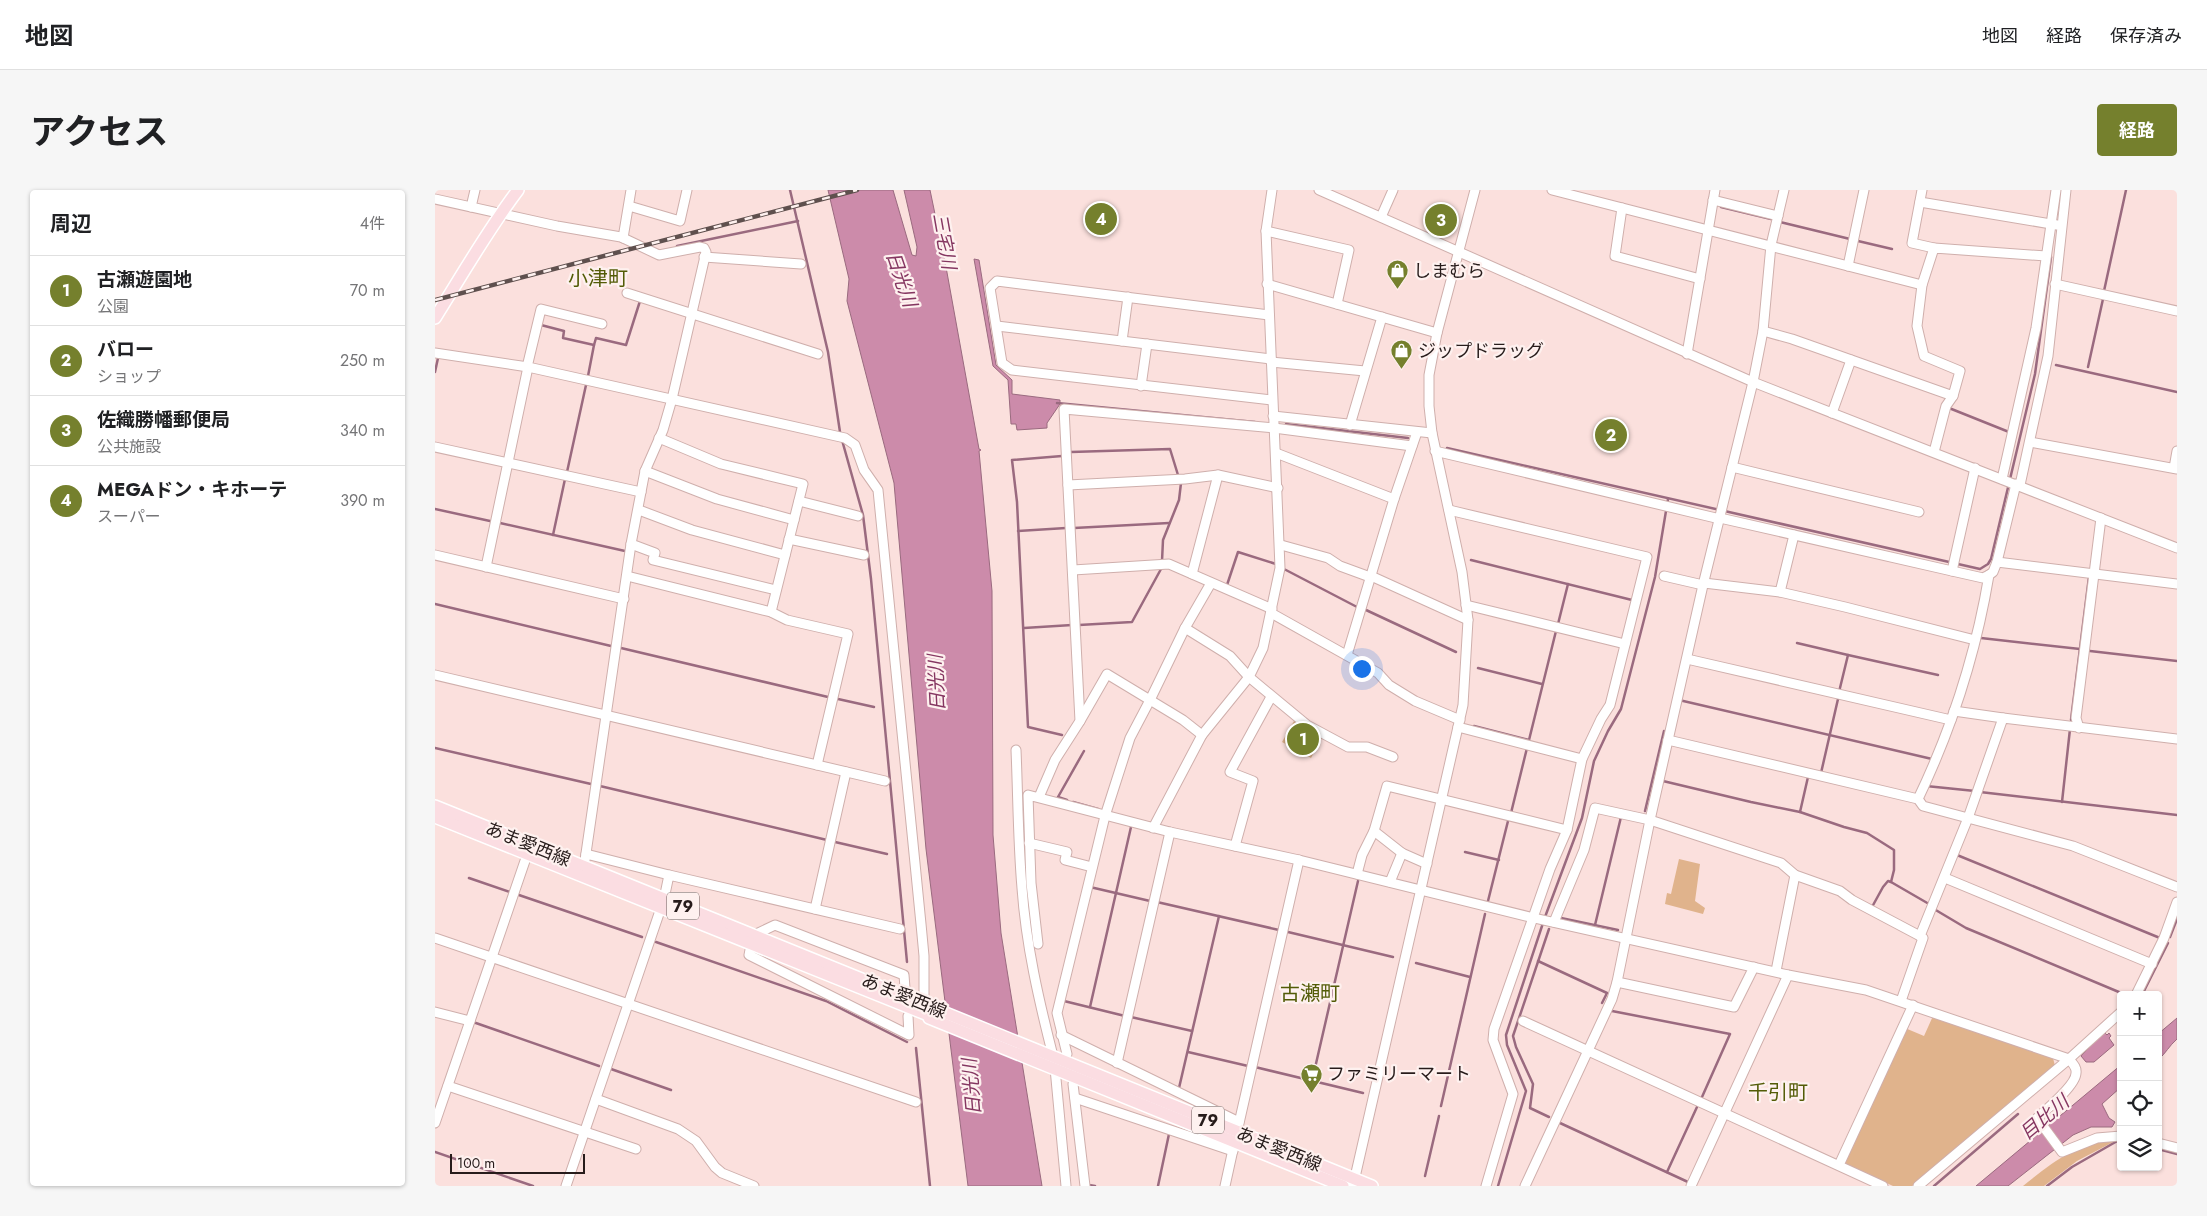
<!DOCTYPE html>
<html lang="ja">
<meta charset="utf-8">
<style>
:root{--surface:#fff;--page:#f6f6f6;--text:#202124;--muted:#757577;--line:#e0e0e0;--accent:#75802d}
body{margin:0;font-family:Jost,"Noto Sans JP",sans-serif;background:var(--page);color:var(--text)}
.controls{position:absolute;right:15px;bottom:15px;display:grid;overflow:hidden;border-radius:5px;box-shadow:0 1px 4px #0004}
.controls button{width:45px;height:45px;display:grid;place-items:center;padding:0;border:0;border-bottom:1px solid var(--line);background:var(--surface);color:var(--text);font:25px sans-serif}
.scale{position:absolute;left:15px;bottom:12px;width:135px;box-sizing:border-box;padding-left:5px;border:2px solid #271c1b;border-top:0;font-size:14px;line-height:18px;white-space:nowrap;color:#271c1b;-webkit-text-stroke:4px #fef1ef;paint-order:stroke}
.you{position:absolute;left:926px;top:478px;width:18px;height:18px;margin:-12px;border:4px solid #fff;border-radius:50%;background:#1a73e8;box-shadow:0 0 0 8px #1a73e833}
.badge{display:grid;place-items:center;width:32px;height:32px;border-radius:50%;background:var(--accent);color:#fff;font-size:16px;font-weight:700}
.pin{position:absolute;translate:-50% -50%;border:2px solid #fff;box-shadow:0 1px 5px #0006}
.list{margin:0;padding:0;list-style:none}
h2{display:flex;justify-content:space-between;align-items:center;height:65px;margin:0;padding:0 20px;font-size:21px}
h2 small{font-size:16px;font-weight:400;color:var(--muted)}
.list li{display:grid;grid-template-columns:32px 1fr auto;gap:15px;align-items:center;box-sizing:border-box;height:70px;padding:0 20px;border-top:1px solid var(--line)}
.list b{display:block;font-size:19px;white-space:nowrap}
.list p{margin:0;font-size:16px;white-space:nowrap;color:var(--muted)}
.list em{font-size:16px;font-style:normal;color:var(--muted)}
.icon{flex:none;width:28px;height:28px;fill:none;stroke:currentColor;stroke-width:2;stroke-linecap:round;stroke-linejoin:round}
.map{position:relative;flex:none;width:1742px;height:996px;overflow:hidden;border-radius:5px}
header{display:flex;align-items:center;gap:30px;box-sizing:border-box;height:70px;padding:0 25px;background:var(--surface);border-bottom:1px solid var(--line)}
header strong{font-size:24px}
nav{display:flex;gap:28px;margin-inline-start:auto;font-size:18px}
.intro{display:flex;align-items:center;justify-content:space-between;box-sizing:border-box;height:120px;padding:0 30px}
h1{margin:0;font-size:35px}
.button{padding:12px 22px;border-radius:5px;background:var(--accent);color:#fff;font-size:18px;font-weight:700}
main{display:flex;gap:30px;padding:0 30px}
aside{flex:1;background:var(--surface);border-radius:5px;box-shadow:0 1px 4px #0004}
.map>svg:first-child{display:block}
.green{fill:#e0b38c}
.water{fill:#cc8baa;stroke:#9a6a7f}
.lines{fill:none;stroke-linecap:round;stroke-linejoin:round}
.stream{stroke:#9a6a7f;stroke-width:2.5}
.minor-casing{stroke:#cfafac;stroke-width:11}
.major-casing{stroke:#fff;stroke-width:14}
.minor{stroke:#fff;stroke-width:9}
.major{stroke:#fbdde2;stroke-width:11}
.rail-casing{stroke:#5f504e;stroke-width:4.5}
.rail{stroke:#fef1ef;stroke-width:2.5;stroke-dasharray:8;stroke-linecap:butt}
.labels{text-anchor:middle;stroke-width:4.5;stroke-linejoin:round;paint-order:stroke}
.shield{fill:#fef1ef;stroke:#685c5b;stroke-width:1}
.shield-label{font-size:16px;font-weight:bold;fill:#271c1b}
.poi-label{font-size:18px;fill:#271c1b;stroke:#fef1ef;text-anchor:start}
.street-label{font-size:18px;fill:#271c1b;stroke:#fef1ef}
.water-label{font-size:19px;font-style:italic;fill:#853661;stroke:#fef1ef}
.quarter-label{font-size:20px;fill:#535c07;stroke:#fef1ef}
</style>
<header>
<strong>地図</strong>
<nav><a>地図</a><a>経路</a><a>保存済み</a></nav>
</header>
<div class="intro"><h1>アクセス</h1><a class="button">経路</a></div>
<main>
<aside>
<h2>周辺<small>4件</small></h2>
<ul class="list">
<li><span class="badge">1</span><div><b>古瀬遊園地</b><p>公園</p></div><em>70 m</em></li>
<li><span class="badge">2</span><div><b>バロー</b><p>ショップ</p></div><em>250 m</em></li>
<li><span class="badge">3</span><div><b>佐織勝幡郵便局</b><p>公共施設</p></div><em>340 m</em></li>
<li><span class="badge">4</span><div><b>MEGAドン・キホーテ</b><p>スーパー</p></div><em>390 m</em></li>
</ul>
</aside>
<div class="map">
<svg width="1742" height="996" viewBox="0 0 1742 996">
<rect width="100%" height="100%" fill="#fbe0dd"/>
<g class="green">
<polygon points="863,530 888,546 876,568 847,552 859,531"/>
<polygon points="1244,669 1265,674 1260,711 1270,718 1268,724 1230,714 1232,703 1236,704"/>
<polygon points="1498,826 1618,868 1620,876 1477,996 1458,996 1411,974 1410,971 1470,838 1489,846"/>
<path d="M1682 950 1642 971 1609 996H1588C1618 972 1642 952 1682 950Z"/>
</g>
<g class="water">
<polygon points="393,0 458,0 477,65 481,66 482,57 469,0 495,0 511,77 544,259 546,260 544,261 557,401 558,645 566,743 607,996 533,996 491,659 459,293 412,111 414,89"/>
<polygon points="539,69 544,70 561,175 577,190 577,204 625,210 625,214 612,233 612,238 582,240 581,234 576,234 573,190 558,176"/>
<path d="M1742 828V849C1734 856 1731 863 1723 870V844Z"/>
<polygon points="1669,842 1672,845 1674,843 1676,846 1674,848 1679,855 1659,872 1651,872 1646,866"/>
<polygon points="1686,875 1686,897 1667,914 1674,928 1680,932 1677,937 1656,937 1638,945 1573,996 1541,996"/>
</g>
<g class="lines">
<g class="stream">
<polyline points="355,0 393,162 405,242"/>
<polyline points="1286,17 1336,29"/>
<polyline points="1345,32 1415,49"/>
<polyline points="1423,51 1457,59"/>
<polyline points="242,56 363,31"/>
<polyline points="1669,101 1691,0"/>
<polyline points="106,135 129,141 128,148 159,155 153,186"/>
<polyline points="159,155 161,148 191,155 205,111"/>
<polyline points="1621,175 1742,202"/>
<polyline points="1653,177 1668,109"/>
<polyline points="0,182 3,168"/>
<polyline points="622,213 820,232"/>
<polyline points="1514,218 1574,242"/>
<polyline points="851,234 973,248"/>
<polyline points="407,250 428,325 436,389 472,772"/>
<polyline points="1012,258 1545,379 1553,374 1556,369 1600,184 1616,67"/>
<polyline points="636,262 735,259 743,285"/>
<polyline points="132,282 151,195"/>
<polyline points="0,319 55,331"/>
<polyline points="65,333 190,361"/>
<polyline points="639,338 734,333"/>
<polyline points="583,341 631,338"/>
<polyline points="118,345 130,289"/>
<polyline points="1036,370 1197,410"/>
<polyline points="727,371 728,350 744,310 746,293"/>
<polyline points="849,379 922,417"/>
<polyline points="792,395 803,362 841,374"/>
<polyline points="0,414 176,456"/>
<polyline points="931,420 1021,462"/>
<polyline points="1123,434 1133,394"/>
<polyline points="644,435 697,432 726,379"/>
<polyline points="589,438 637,435"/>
<polyline points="1546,448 1645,459"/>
<polyline points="1362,453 1413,465 1404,502"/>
<polyline points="186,458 393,507"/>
<polyline points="1655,461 1742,471"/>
<polyline points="1413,465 1503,485"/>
<polyline points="1043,478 1107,494"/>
<polyline points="403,509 439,517"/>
<polyline points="1244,510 1497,569"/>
<polyline points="1636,530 1654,387"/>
<polyline points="1039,536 1094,550 1121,441"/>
<polyline points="627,545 593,537 582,312 577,270 627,266"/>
<polyline points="0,558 156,594"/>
<polyline points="1386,583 1403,509"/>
<polyline points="1228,591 1316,612 1365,622 1373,587"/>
<polyline points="165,596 392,650"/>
<polyline points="1491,596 1540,601"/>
<polyline points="1545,602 1742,625"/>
<polyline points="632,610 623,607 649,561"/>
<polyline points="638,612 663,619"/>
<polyline points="1627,612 1635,539"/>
<polyline points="1210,621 1229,541"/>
<polyline points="1365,622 1409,637 1432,643 1459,660 1459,680 1456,692 1494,714"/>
<polyline points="1076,623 1092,558"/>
<polyline points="400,652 452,664"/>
<polyline points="1030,662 1064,670"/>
<polyline points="1522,665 1725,748"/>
<polyline points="34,688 75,702"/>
<polyline points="655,697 715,711"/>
<polyline points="81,704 207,747"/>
<polyline points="1053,711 1073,631"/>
<polyline points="722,712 844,740"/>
<polyline points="1437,717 1448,697 1453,691 1456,692"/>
<polyline points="1499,719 1531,738 1691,805"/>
<polyline points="1110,727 1147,628 1159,571 1173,541 1186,519 1220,387 1233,309"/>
<polyline points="1126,728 1183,740"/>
<polyline points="1160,735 1186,627 1188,628"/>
<polyline points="853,742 958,767"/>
<polyline points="1735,747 1742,729"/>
<polyline points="221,752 391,811 472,852"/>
<polyline points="1103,771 1172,803 1167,813"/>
<polyline points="981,773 1035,787"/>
<polyline points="1709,805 1709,801 1733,753"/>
<polyline points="629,811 690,826"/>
<polyline points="655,817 696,637"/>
<polyline points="1177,821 1295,844 1267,907"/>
<polyline points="696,827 757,841"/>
<polyline points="38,832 164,876"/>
<polyline points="481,858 495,996"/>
<polyline points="753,862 813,876"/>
<polyline points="820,877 928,903"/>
<polyline points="176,879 236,900"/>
<polyline points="877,891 923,691"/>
<polyline points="744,898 784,726"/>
<polyline points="1006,916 1050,724"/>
<polyline points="1114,927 1095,918 1098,894 1081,857 1078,846 1114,739"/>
<polyline points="1125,933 1253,992"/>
<polyline points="1723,959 1742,964"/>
<polyline points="0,962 98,996"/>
<polyline points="1232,982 1262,917"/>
<polyline points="990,986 1004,926"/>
<polyline points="654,995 660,996"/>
<polyline points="723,996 734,944"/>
<polyline points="1063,996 1091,901 1072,855 1071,845 1108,733"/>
<polyline points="1499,996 1583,924"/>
<polyline points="1612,996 1637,977 1684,950"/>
</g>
<defs>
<g id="minor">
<polyline points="884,0 1318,192 1742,358"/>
<polyline points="1117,0 1487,95"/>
<polyline points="1487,0 1477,53 1499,58"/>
<polyline points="0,9 122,36 186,47 224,65 265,57 269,58 271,62 237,209 228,240 210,281 196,354 149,677"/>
<polyline points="1278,10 1343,26"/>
<polyline points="1485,12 1622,35"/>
<polyline points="194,16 245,31 252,0"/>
<polyline points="36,17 40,0"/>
<polyline points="1187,18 1180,66 1265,89"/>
<polyline points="946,27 958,0"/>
<polyline points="831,41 914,60 902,114"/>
<polyline points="188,48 196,0"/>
<polyline points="269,67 366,74"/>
<polyline points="1413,76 1429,0"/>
<polyline points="832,94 1002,143"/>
<polyline points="1620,94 1742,121"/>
<polyline points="192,103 383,164"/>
<polyline points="834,125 562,91 555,98 567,173 577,180 837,210"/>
<polyline points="562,136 836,169"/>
<polyline points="1328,141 1357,149 1518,206 1525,181 1489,166 1482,136 1487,95 1499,58 1611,66"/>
<polyline points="687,151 693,107"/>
<polyline points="0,163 93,177 410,248 420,255 429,280 443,300 486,734 489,766 489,814"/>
<polyline points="1252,164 1280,0"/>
<polyline points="836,172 930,181"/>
<polyline points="92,177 106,119 167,134"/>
<polyline points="706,196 712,154"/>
<polyline points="1397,223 1416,170"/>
<polyline points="838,226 997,243"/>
<polyline points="915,235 947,127"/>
<polyline points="224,248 286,274 368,294 336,422"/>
<polyline points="1595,252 1742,279"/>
<polyline points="0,257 206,302"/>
<polyline points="1000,261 1285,329"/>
<polyline points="1499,262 1511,216 1518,206"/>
<polyline points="841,263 959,309"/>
<polyline points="1297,277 1484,322"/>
<polyline points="1540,278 1517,381 1548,388 1554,385"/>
<polyline points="1739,278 1742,261"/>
<polyline points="210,281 282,309 359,330"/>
<polyline points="1567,289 1601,138 1621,0"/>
<polyline points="633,295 750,289 783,285 843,298"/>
<polyline points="1585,295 1613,166 1631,0"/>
<polyline points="364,311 423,326"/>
<polyline points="204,320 257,340 350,365"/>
<polyline points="1014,320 1212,367 1175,515 1166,529 1147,569 1132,640 1115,679 1059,839 1058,850 1078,904 1051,996"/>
<polyline points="1285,328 1517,381"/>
<polyline points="354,349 429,365"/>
<polyline points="196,354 220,363 218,370 341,400"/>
<polyline points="846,355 893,368 905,376 935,387"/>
<polyline points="0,365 189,409"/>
<polyline points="1562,372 1742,394"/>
<polyline points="51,377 93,177"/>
<polyline points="638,380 734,374 837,419"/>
<polyline points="757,384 783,285"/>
<polyline points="192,386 336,422 352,430 413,444 382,575"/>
<polyline points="936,386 1033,430"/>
<polyline points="1229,386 1268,395"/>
<polyline points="1269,393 1345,402 1410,417 1540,450"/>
<polyline points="1345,402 1359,345"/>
<polyline points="1031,415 1190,454"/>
<polyline points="836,423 943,483 954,495 980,511 1025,530"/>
<polyline points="750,438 795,466 814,487 872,535 913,557 932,557 958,567"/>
<polyline points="912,465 959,309 982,242"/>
<polyline points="1252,469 1516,530"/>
<polyline points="0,485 450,591"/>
<polyline points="1519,521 1568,528"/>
<polyline points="645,531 672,484 748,530 767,545"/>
<polyline points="1023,537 1147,569"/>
<polyline points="1644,538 1641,528 1666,328"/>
<polyline points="1233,550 1483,609 1488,616 1638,656 1742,697"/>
<path d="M581 560C583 606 583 652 587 698 591 755 604 811 618 866"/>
<polyline points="604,607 620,570 645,531 629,219 839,238 977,256"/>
<path d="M1483 609C1517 538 1541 463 1554 385L1558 382 1562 372 1581 294"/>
<polyline points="718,638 767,545 814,487 828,458 845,378 831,41 837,0"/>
<polyline points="939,641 967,663 992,674"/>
<polyline points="594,653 632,662 630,670 657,677"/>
<polyline points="800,656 818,591 795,582 836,507"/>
<polyline points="151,664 234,685"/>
<polyline points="922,684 927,665 939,641 952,596 1132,640"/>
<polyline points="1510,688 1717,774"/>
<polyline points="955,692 967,663"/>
<polyline points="380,719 411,582"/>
<polyline points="1119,732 1149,660 1160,618 1215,630 1346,673 1360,685 1405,701 1417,710 1485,746"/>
<polyline points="319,745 340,735 469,785 470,798"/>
<polyline points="0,748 481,912"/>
<path d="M603 754 596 693 593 605 735 642 864 670 1099 728 1353 785 1431 800 1634 869C1637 873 1642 877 1641 883 1641 895 1611 920 1602 928L1627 962 1662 948 1686 946"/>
<polyline points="316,755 314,765 474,845 473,826"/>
<polyline points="1341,781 1360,685"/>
<polyline points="1182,792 1299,817 1319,777"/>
<polyline points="1701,805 1729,748 1742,712"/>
<polyline points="1466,811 1488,748 1485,746 1533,628 1568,528 1742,549"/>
<polyline points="0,822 35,831"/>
<polyline points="1088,831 1448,996"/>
<polyline points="626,845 804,932"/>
<polyline points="632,864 622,823 670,626 695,548 715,510 750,438 776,393"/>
<polyline points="682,873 735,642"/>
<polyline points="620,878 631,996"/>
<polyline points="638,894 650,996"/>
<polyline points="13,896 201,959"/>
<polyline points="640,908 798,961"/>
<polyline points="161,909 243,939 261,951 280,977 287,983 319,996"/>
<polyline points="0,933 92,665"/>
<polyline points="802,942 864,670"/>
<polyline points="1723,953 1742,958"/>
<polyline points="1404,975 1478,815"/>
<polyline points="131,996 229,709 234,685 465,739"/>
<polyline points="790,996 799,955"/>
<polyline points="918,996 1028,515 1033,430 1027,382 997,243 994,216 994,185 1002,143 1040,0"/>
<polyline points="1090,996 1177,809 1182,792 1215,630 1268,395 1318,192 1328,141 1336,55 1349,0"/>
<polyline points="1256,996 1353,785"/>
<polyline points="1483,996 1634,869 1686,822"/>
</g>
<g id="major">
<path d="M0 128C27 85 52 41 83 0"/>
<polyline points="0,616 937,996"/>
<polyline points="0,627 493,825 494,828 908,996"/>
</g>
</defs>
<use href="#minor" class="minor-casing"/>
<use href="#major" class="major-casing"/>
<use href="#minor" class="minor"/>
<use href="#major" class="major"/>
<defs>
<polyline id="rail" points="0,110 422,0"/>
</defs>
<use href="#rail" class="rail-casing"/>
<use href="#rail" class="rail"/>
</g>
<defs>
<symbol id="shop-pin" viewBox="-11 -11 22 30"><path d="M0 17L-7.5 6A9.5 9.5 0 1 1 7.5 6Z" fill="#75802d" stroke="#fef1ef"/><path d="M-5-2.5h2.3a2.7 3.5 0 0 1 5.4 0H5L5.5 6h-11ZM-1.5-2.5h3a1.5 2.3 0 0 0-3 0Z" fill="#fff"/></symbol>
<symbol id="supermarket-pin" viewBox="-11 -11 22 30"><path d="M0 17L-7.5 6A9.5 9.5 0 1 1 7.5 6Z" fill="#75802d" stroke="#fef1ef"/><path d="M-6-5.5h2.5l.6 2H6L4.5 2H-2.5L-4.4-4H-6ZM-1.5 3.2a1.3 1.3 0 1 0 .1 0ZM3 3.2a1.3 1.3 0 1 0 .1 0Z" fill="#fff"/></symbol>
</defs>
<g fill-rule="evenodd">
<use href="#shop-pin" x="950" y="68" width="25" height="34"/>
<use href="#shop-pin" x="954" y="148" width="25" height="34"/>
<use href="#supermarket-pin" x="864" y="872" width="25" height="34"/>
</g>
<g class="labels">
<g class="shield">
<rect x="232" y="702.5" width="32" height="27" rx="4"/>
<rect x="757" y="916.5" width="32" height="27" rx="4"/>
</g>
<g class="shield-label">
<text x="248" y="722">79</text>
<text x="773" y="936">79</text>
</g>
<g class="poi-label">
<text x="978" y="87">しまむら</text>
<text x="983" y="167">ジップドラッグ</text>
<text x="892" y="890">ファミリーマート</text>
</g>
<g class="street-label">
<text transform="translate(93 654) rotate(22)" y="6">あま愛西線</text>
<text transform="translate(469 806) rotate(22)" y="6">あま愛西線</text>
<text transform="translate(844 959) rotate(22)" y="6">あま愛西線</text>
</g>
<g class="water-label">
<text transform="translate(510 51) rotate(80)" y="7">三宅川</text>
<text transform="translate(467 89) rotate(71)" y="7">日光川</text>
<text transform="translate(501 493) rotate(-93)" y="7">日光川</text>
<text transform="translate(536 897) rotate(-95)" y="7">日光川</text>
<text transform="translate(1609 927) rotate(-40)" y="7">目比川</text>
</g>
<g class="quarter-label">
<text x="163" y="95">小津町</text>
<text x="875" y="810">古瀬町</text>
<text x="1343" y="909">千引町</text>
</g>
</g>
</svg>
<div class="controls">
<button>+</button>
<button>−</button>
<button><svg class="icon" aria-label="locate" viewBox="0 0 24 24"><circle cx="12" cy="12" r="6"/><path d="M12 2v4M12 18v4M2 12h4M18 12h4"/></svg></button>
<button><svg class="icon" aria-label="layers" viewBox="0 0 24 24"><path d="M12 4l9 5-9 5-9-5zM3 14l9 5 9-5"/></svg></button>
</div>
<div class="scale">100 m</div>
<div class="you"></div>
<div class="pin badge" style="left:868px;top:549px">1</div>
<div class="pin badge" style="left:1176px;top:245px">2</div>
<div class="pin badge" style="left:1006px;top:30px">3</div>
<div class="pin badge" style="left:666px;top:29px">4</div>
</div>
</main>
